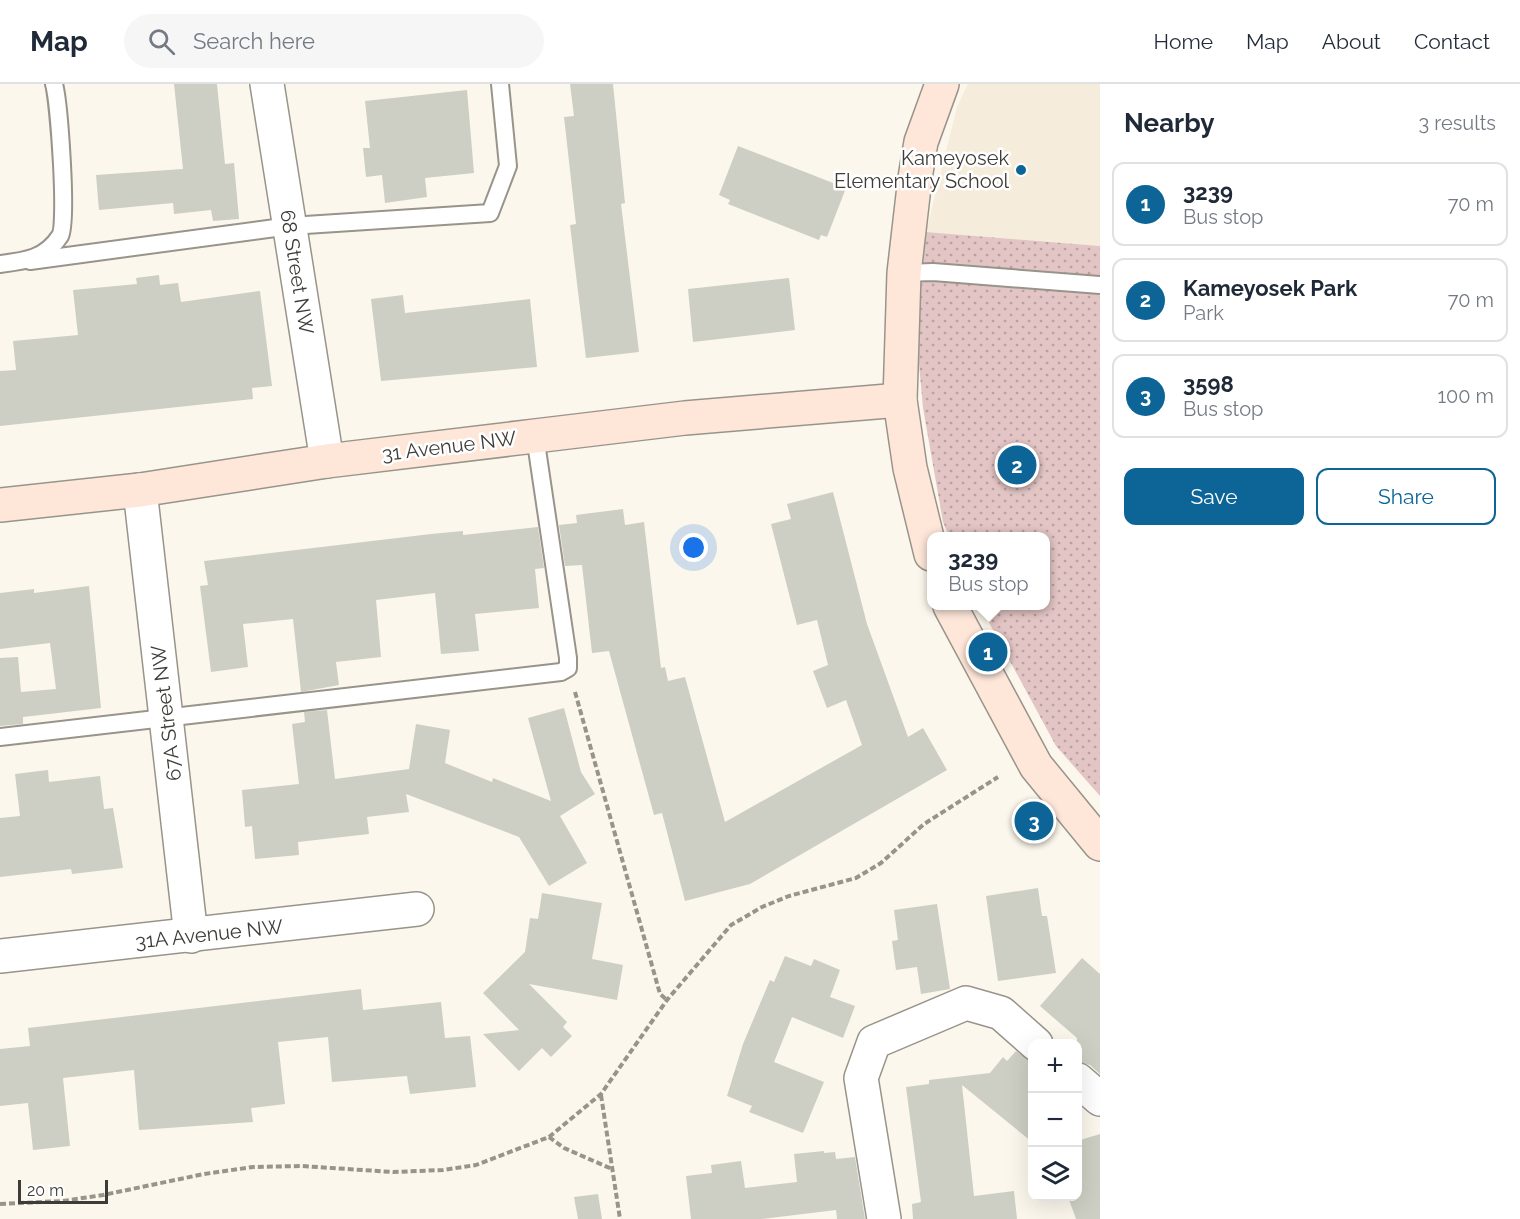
<!DOCTYPE html>
<meta charset="utf-8">
<style>
:root{--surface:#fff;--page:#f6f6f7;--text:#1f2937;--muted:#747a83;--line:#e0e1e3;--accent:#0c6596}
body{margin:0;font-family:Raleway,sans-serif;background:var(--page);color:var(--text)}
.controls{position:absolute;right:18px;bottom:18px;display:grid;overflow:hidden;border-radius:12px;box-shadow:0 6px 24px #0002}
.controls button{width:54px;height:54px;display:grid;place-items:center;padding:0;border:0;border-bottom:2px solid var(--line);background:var(--surface);color:var(--text);font:30px sans-serif}
.scale{position:absolute;left:18px;bottom:15px;width:90px;box-sizing:border-box;padding-left:6px;border:3px solid #3e3c38;border-top:0;font-size:16px;line-height:21px;white-space:nowrap;color:#3e3c38;-webkit-text-stroke:4px #fff;paint-order:stroke}
.you{position:absolute;left:694px;top:464px;width:21px;height:21px;margin:-15px;border:4px solid #fff;border-radius:50%;background:#1a73e8;box-shadow:0 0 0 9px #1a73e833}
.badge{display:grid;place-items:center;width:39px;height:39px;border-radius:50%;background:var(--accent);color:#fff;font-size:20px;font-weight:700}
.pin{position:absolute;translate:-50% -50%;border:3px solid #fff;box-shadow:0 2px 6px #0006}
.popup{position:absolute;left:927px;top:448px;width:123px;height:78px;box-sizing:border-box;display:grid;place-content:center;border-radius:12px;background:var(--surface);filter:drop-shadow(0 2px 4px #0005);font-size:20px;white-space:nowrap;color:var(--muted)}
.popup b{font-size:22px;color:var(--text)}
.popup::after{content:'';position:absolute;left:50%;top:100%;margin-left:-12px;border:12px solid transparent;border-top-color:var(--surface)}
.list{margin:0;padding:0;list-style:none}
h2{display:flex;justify-content:space-between;align-items:center;height:78px;margin:0;padding:0 24px;font-size:26px}
h2 small{font-size:20px;font-weight:400;color:var(--muted)}
.list li{display:grid;grid-template-columns:39px 1fr auto;gap:18px;align-items:center;box-sizing:border-box;height:84px;margin:0 12px 12px;padding:0 12px;border:2px solid var(--line);border-radius:12px}
.list b{display:block;font-size:22px;white-space:nowrap}
.list p{margin:0;font-size:20px;white-space:nowrap;color:var(--muted)}
.list em{font-size:20px;font-style:normal;color:var(--muted)}
.actions{display:flex;gap:12px;padding:18px 24px}
.actions a{flex:1;padding:14px 0;border:2px solid var(--accent);border-radius:12px;text-align:center;font-size:21px;color:var(--accent)}
.actions .main{background:var(--accent);color:#fff}
.icon{flex:none;width:33px;height:33px;fill:none;stroke:currentColor;stroke-width:2;stroke-linecap:round;stroke-linejoin:round}
.map{position:relative;flex:none;width:1100px;height:1135px;overflow:hidden}
header{display:flex;align-items:center;gap:36px;box-sizing:border-box;height:84px;padding:0 30px;background:var(--surface);border-bottom:2px solid var(--line)}
header strong{font-size:28px}
nav{display:flex;gap:33px;margin-inline-start:auto;font-size:21px}
.search{width:420px;height:54px;background:var(--page);display:flex;align-items:center;gap:15px;box-sizing:border-box;padding:0 21px;border-radius:33px;color:var(--muted);font-size:22px}
main{display:flex}
aside{flex:1;background:var(--surface)}
.map>svg:first-child{display:block}
.built{fill:#f5ecdb}
.park{fill:url(#park-dots)}
.building{fill:#cdcfc4}
.lines{fill:none;stroke-linecap:round;stroke-linejoin:round}
.lane-casing{stroke:#99948a;stroke-width:20}
.street-casing{stroke:#99948a;stroke-width:36}
.secondary-casing{stroke:#99948a;stroke-width:36}
.path{stroke:#97948c;stroke-width:4;stroke-dasharray:6 3;stroke-linecap:butt}
.lane{stroke:#fff;stroke-width:16}
.street{stroke:#fff;stroke-width:33}
.secondary{stroke:#fee7d9;stroke-width:33}
.poi-dot{fill:#0c6596;stroke:#fff;stroke-width:2}
.labels{text-anchor:middle;stroke-width:5;stroke-linejoin:round;paint-order:stroke}
.poi-label{font-size:20px;fill:#3e3c38;stroke:#fff;text-anchor:end}
.street-label{font-size:20px;fill:#3e3c38;stroke:#fff}
</style>
<header>
<strong>Map</strong>
<div class="search"><svg class="icon" aria-label="search" viewBox="0 0 24 24"><circle cx="10" cy="10" r="6"/><path d="M15 15l6 6"/></svg>Search here</div>
<nav><a>Home</a><a>Map</a><a>About</a><a>Contact</a></nav>
</header>
<main>
<div class="map">
<svg width="1100" height="1135" viewBox="0 0 1100 1135">
<defs>
<pattern id="park-dots" width="8" height="8" patternUnits="userSpaceOnUse" patternTransform="scale(1.5)"><rect width="8" height="8" fill="#e2c5c4"/><path d="M2 2h.1M6 6h.1" fill="none" stroke="#b9a1a0" stroke-width="1.8" stroke-linecap="round"/></pattern>
</defs>
<rect width="100%" height="100%" fill="#fcf7ec"/>
<polygon class="built" points="968,0 1100,0 1100,162 926,148 957,23"/>
<polygon class="park" points="926,148 1100,162 1100,712 1056,662 980,522 1045,522 1045,452 949,452 943,438 923,324 913,214"/>
<g class="building">
<polygon points="174,0 217,0 225,80 234,79 239,135 213,137 211,126 174,130 173,119 99,126 96,91 183,85"/>
<polygon points="570,0 613,0 625,119 621,120 639,268 586,274 570,141 576,140 564,33 574,32"/>
<polygon points="467,6 474,89 425,94 427,113 385,119 382,91 366,93 363,64 370,64 365,17"/>
<polygon points="738,62 846,104 827,153 821,151 819,156 728,120 730,116 719,111"/>
<polygon points="159,191 160,201 178,199 181,218 260,207 272,302 252,304 253,315 0,342 0,287 16,286 13,257 78,251 73,206 137,200 136,194"/>
<polygon points="789,194 795,246 693,258 688,205"/>
<polygon points="403,211 405,229 530,215 537,283 381,297 371,215"/>
<polygon points="833,408 867,540 908,653 923,644 947,686 750,800 685,817 662,729 654,731 609,567 592,569 582,481 565,482 559,441 577,439 576,431 623,425 625,441 644,438 661,584 665,583 668,597 685,593 725,738 862,661 846,616 827,624 813,587 828,581 817,536 797,541 771,440 791,435 787,420"/>
<polygon points="538,443 544,484 535,485 539,524 475,530 479,567 441,570 435,509 376,516 381,573 336,578 339,601 301,608 293,535 243,540 248,583 211,588 200,502 208,501 204,477 431,450 463,447 463,451"/>
<polygon points="89,502 101,624 23,633 23,640 0,642 0,574 18,573 21,608 56,605 50,559 0,565 0,509 34,505 34,509"/>
<polygon points="564,624 581,688 595,710 560,732 587,779 549,802 519,753 406,710 409,728 367,733 369,750 298,758 299,771 255,775 252,742 245,743 242,706 299,700 292,640 305,638 304,628 327,626 335,695 409,685 416,640 450,646 445,679 492,698 493,694 551,717 528,634"/>
<polygon points="48,686 49,698 100,692 104,725 113,724 123,784 72,790 71,785 0,793 0,734 20,732 15,690"/>
<polygon points="1038,804 1042,832 1047,832 1056,889 998,897 986,812"/>
<polygon points="542,809 602,819 592,875 623,881 617,916 529,900 567,938 563,943 572,952 551,973 542,964 519,987 483,950 519,946 483,909 525,868 530,834 538,835"/>
<polygon points="937,820 950,905 921,910 917,883 896,886 892,857 898,856 894,826"/>
<polygon points="785,872 811,882 814,875 840,886 830,913 855,922 843,954 792,933 774,978 824,998 803,1049 749,1028 752,1022 727,1012 743,960 770,896 774,898"/>
<polygon points="1082,874 1100,890 1100,990 1090,981 1077,978 1077,954 1040,922"/>
<polygon points="361,905 363,926 441,918 445,954 470,952 476,1003 410,1010 407,992 332,998 328,953 278,958 285,1020 251,1024 253,1038 139,1046 134,986 63,994 70,1062 33,1066 28,1019 0,1022 0,965 30,962 28,944"/>
<polygon points="1016,967 1032,978 1032,1058 962,1001 974,1112 1014,1107 1017,1135 913,1135 912,1120 921,1118 906,1003 929,1000 929,996 990,989 1003,973 1007,977"/>
<polygon points="1100,1050 1100,1135 1076,1135 1068,1113 1077,1113 1077,1099 1083,1098 1077,1094 1077,1057"/>
<polygon points="824,1067 824,1069 835,1068 836,1075 855,1073 865,1135 837,1135 836,1126 761,1135 691,1135 686,1092 712,1089 711,1081 741,1077 745,1104 797,1098 794,1070"/>
<polygon points="598,1110 602,1135 578,1135 574,1113"/>
</g>
<g class="lines">
<defs>
<g id="lane">
<polyline points="30,177 290,142 490,129 508,82 500,0"/>
<path d="M0 180C25 177 45 175 60 152 68 139 59 19 54 0"/>
<polyline points="904,189 933,188 1100,201"/>
<polyline points="0,653 561,588 568,584 568,574 535,352"/>
</g>
<g id="street">
<polyline points="267,0 327,377"/>
<polyline points="140,406 191,852"/>
<polyline points="0,872 417,825"/>
<polyline points="1078,996 1100,1015"/>
<polyline points="884,1135 861,994 874,958 966,919 1001,929 1036,960"/>
</g>
<g id="secondary">
<polyline points="0,421 140,406 327,377 535,352 685,334 900,316"/>
<polyline points="931,470 910,384 900,316 904,189 915,94 921,58 942,0"/>
<polyline points="950,522 1036,682 1100,760"/>
</g>
</defs>
<use href="#lane" class="lane-casing"/>
<use href="#street" class="street-casing"/>
<use href="#secondary" class="secondary-casing"/>
<g class="path">
<polyline points="575,608 660,910 667,916"/>
<polyline points="601,1011 620,1135"/>
<polyline points="549,1053 564,1064 612,1085"/>
<polyline points="0,1120 63,1117 103,1111 204,1090 253,1083 301,1082 393,1088 443,1086 476,1081 549,1053 601,1010 667,916 731,841 762,823 789,812 856,794 881,779 924,740 998,693"/>
</g>
<use href="#lane" class="lane"/>
<use href="#street" class="street"/>
<use href="#secondary" class="secondary"/>
</g>
<circle class="poi-dot" cx="1021" cy="86" r="6"/>
<g class="labels">
<g class="poi-label">
<text x="1009" y="81">Kameyosek<tspan x="1009" dy="23">Elementary School</tspan></text>
</g>
<g class="street-label">
<text transform="translate(297 188) rotate(81)" y="7">68 Street NW</text>
<text transform="translate(449 362) rotate(-7)" y="7">31 Avenue NW</text>
<text transform="translate(166 629) rotate(-97)" y="7">67A Street NW</text>
<text transform="translate(209 850) rotate(-6)" y="7">31A Avenue NW</text>
</g>
</g>
</svg>
<div class="controls">
<button>+</button>
<button>−</button>
<button><svg class="icon" aria-label="layers" viewBox="0 0 24 24"><path d="M12 4l9 5-9 5-9-5zM3 14l9 5 9-5"/></svg></button>
</div>
<div class="scale">20 m</div>
<div class="you"></div>
<div class="pin badge" style="left:988px;top:568px">1</div>
<div class="popup"><b>3239</b>Bus stop</div>
<div class="pin badge" style="left:1017px;top:381px">2</div>
<div class="pin badge" style="left:1034px;top:737px">3</div>
</div>
<aside>
<h2>Nearby<small>3 results</small></h2>
<ul class="list">
<li><span class="badge">1</span><div><b>3239</b><p>Bus stop</p></div><em>70 m</em></li>
<li><span class="badge">2</span><div><b>Kameyosek Park</b><p>Park</p></div><em>70 m</em></li>
<li><span class="badge">3</span><div><b>3598</b><p>Bus stop</p></div><em>100 m</em></li>
</ul>
<div class="actions"><a class="main">Save</a><a>Share</a></div>
</aside>
</main>
